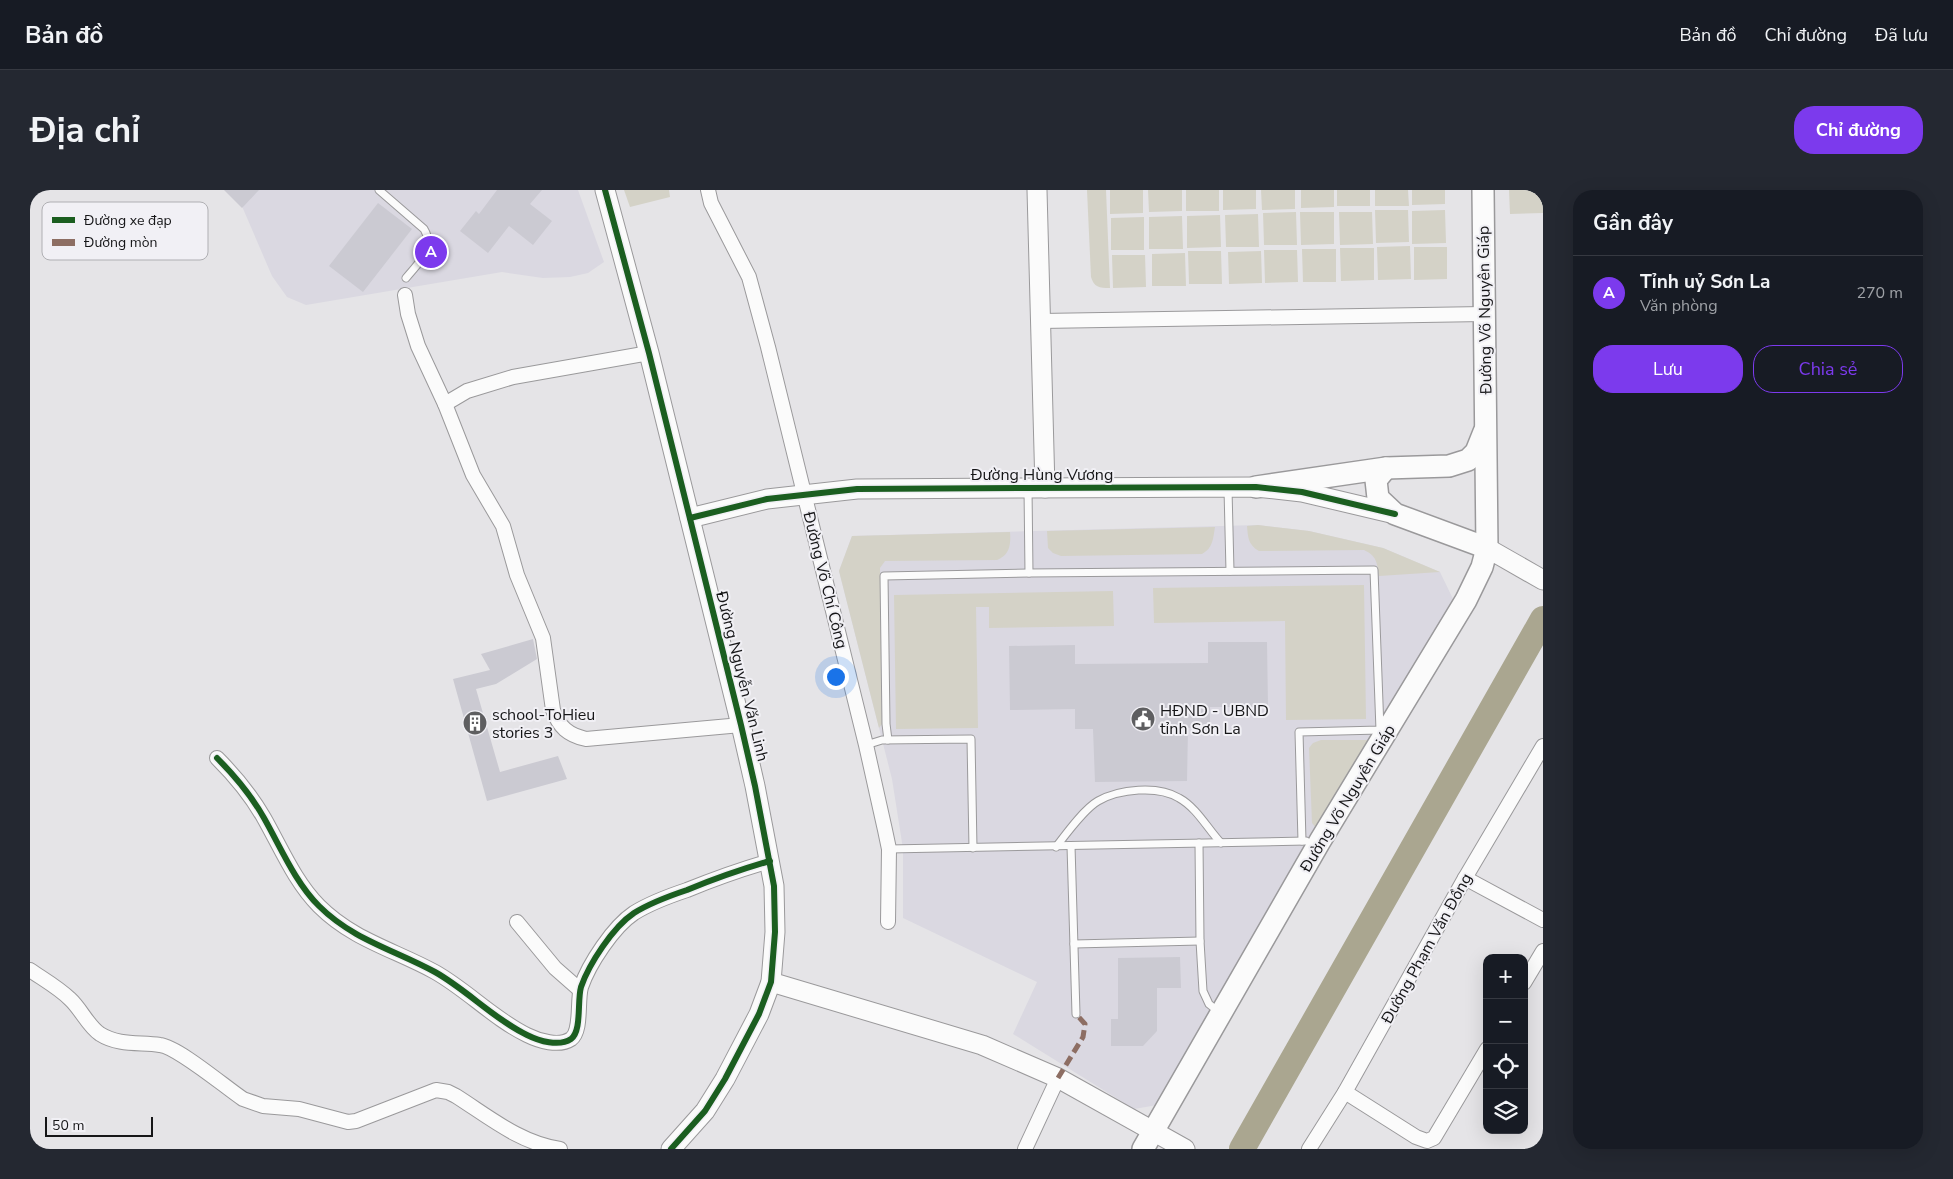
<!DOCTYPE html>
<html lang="vi">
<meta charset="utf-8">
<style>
:root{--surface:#171b24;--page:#242831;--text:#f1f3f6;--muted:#9ea1a6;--line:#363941;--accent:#7c3aed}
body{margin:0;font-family:"Nunito Sans",sans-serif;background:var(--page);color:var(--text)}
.controls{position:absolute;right:15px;bottom:15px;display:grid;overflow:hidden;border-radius:10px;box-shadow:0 5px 20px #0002}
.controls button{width:45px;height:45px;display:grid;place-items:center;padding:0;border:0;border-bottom:1px solid var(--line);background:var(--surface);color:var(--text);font:25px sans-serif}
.scale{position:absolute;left:15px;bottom:12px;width:108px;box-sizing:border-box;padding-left:5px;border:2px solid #161618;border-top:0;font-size:14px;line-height:18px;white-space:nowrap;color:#161618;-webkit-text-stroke:4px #f1f0f5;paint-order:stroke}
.you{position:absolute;left:805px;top:486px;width:18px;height:18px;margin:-12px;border:4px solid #fff;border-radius:50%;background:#1a73e8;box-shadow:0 0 0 8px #1a73e833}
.badge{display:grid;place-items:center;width:32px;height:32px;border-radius:50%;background:var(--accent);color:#fff;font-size:16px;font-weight:700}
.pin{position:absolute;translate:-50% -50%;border:2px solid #fff;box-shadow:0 1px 5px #0006}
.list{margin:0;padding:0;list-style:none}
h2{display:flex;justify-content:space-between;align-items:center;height:65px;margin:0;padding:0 20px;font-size:21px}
h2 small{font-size:16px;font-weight:400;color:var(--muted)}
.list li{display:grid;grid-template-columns:32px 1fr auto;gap:15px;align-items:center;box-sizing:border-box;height:75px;padding:0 20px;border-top:1px solid var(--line)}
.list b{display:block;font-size:19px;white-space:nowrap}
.list p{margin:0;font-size:16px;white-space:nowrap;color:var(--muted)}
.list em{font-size:16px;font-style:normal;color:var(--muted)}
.actions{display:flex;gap:10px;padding:15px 20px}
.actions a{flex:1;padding:11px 0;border:1px solid var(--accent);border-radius:20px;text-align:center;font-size:18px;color:var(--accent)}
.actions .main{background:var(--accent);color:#fff}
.icon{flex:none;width:28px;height:28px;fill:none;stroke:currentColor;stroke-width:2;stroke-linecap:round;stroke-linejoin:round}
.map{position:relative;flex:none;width:1513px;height:959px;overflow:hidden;border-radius:20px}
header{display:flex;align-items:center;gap:30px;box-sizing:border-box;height:70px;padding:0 25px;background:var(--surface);border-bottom:1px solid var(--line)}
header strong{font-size:24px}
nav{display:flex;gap:28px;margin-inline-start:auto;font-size:18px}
.intro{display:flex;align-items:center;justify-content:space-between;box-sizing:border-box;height:120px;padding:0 30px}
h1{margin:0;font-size:35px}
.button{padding:12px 22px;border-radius:20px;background:var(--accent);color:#fff;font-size:18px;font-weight:700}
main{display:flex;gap:30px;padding:0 30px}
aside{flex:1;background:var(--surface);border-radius:20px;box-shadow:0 5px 20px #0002}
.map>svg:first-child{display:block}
.built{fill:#dad8e1}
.green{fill:#d4d2c7}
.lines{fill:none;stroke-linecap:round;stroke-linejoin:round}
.river{stroke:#aaa690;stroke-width:26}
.building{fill:#cbcad2}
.lane-casing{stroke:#9a999b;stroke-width:9}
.street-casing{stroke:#9a999b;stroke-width:16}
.secondary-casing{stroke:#9a999b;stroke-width:21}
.primary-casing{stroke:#9a999b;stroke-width:24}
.lane{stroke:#fbfbfb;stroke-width:7}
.street{stroke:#fbfbfb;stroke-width:14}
.secondary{stroke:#fbfbfb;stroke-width:19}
.primary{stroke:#fbfbfb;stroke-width:21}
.quiet{stroke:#8d6e63;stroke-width:5;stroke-dasharray:10 5;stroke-linecap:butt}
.cycleway-casing{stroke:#f1f0f5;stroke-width:9}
.cycleway{stroke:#1b5e20;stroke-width:6}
.labels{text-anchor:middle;stroke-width:4;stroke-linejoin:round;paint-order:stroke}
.street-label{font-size:16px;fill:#161618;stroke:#f1f0f5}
.poi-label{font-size:16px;fill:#161618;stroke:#f1f0f5;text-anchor:start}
.key{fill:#f1f0f5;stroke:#afafb3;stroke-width:1}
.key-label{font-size:14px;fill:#161618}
</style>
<header>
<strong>Bản đồ</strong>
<nav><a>Bản đồ</a><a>Chỉ đường</a><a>Đã lưu</a></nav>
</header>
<div class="intro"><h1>Địa chỉ</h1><a class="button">Chỉ đường</a></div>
<main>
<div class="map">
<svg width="1513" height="959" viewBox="0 0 1513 959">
<rect width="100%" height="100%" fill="#e5e4e7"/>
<g class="built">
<polygon points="202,0 548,0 574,72 558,83 540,87 513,88 472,82 276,115 257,107 242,86 208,7"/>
<polygon points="1228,335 1279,341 1353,358 1410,382 1424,411 1139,913 1104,919 983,844 1007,792 873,728 873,659 862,589 809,381 822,346"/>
</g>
<g class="green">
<polygon points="594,0 639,0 640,7 600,17"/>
<path d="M1057 0H1076L1080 98C1069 98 1064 97 1061 87Z"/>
<polygon points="1080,0 1113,0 1113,23 1080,24"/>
<polygon points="1118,0 1152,0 1152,21 1119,22"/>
<rect x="1156" y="0" width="33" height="21"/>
<polygon points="1193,0 1226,0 1226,19 1193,20"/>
<polygon points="1231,0 1265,0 1265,19 1232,20"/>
<polygon points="1271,0 1304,0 1304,17 1271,18"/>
<rect x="1307" y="0" width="33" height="16"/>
<polygon points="1345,0 1378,0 1379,16 1345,16"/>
<polygon points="1382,0 1415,0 1415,14 1382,15"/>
<polygon points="1479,0 1513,0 1513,23 1480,24"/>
<polygon points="1345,20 1378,20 1379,52 1346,53"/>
<polygon points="1415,20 1416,53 1382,54 1382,21"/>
<polygon points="1266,22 1267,55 1234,55 1233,23"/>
<polygon points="1270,22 1304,22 1304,54 1271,55"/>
<polygon points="1309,22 1342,22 1343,54 1310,55"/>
<polygon points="1228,24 1229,57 1196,57 1195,25"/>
<polygon points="1190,25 1191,57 1157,58 1157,26"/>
<polygon points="1152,26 1153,59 1119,59 1119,27"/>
<polygon points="1114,27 1114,60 1081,60 1081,28"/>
<polygon points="1380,56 1381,89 1348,90 1347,57"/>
<polygon points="1384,57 1417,57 1417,89 1384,90"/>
<polygon points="1310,58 1344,58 1344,90 1311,91"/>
<polygon points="1306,59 1306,92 1273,92 1272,59"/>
<polygon points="1234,60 1267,60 1268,92 1235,93"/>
<polygon points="1191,61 1192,94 1159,94 1158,61"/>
<polygon points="1231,61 1232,93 1199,94 1198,62"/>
<polygon points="1155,63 1156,96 1122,96 1122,64"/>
<polygon points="1082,65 1115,65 1116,97 1083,98"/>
<path d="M1228 335 1279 341 1353 358 1410 382 1349 386C1347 373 1347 366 1334 360L1229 361C1218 355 1218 347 1217 336Z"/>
<path d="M1185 337C1183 349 1183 358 1172 364L1031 366 1023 363 1018 358 1017 341Z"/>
<path d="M980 342C981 354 980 365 967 370L855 371 850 378 852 534 849 538 809 381 822 346Z"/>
<polygon points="1334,395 1336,529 1256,530 1255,431 1124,433 1123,398"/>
<polygon points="1083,401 1084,436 959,438 959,417 946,417 948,538 866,539 864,405"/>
<polygon points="1291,550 1344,550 1286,638 1282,633 1279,558 1283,553"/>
</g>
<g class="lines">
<polyline class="river" points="1212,959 1513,429"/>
</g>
<g class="building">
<polygon points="194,0 229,0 212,18"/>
<polygon points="467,0 512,0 500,14 522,31 503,55 479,36 458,63 430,41 446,21 449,24"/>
<polygon points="348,13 382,39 333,102 299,76"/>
<polygon points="503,449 507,469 466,494 446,499 470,582 528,566 537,589 457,611 423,489 460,480 451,464"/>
<polygon points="1178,452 1237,452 1238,517 1180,517 1180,538 1158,538 1157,591 1065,592 1063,539 1045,539 1045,519 980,520 979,456 1045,455 1045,474 1178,473"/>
<polygon points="1150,767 1151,798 1127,798 1127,841 1113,856 1081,856 1081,829 1088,829 1088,768"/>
</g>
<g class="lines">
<defs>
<g id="lane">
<path d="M349 0 394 39C406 59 388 73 376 88"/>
<polyline points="998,298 999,383"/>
<polyline points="1198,299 1200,381"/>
<polyline points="858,550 856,534 854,386 999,383 1344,380 1350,540 1269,542 1272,651"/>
<polyline points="836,555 852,550 941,549 943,658"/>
<polyline points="1169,653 1170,751 1173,801 1179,814 1189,822"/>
<polyline points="1041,656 1046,824"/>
<path d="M1026 657C1036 644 1054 619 1068 611 1089 599 1128 595 1149 608 1167 618 1177 638 1191 653"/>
<polyline points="859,659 1276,651"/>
<polyline points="1044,754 1170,751"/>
</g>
<g id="street">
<polyline points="678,0 681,13 719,87 738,157 836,555 855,640 859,659 858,732"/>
<path d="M375 105 378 124 388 156 415 214 443 285 473 336 487 385 513 448 523 520C529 537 538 545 556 549L711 535"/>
<polyline points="1011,131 1454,124"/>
<polyline points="415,214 437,201 483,187 619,163"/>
<path d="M187 568C206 587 221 605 234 628 251 658 265 692 289 716 323 750 365 760 405 782 437 800 464 829 497 845 509 851 529 857 541 849 552 841 547 811 551 797 559 774 583 737 604 723 620 713 639 706 657 700 684 689 712 679 740 671"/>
<polyline points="1435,688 1513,730"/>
<polyline points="487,732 525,778 550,800"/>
<path d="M0 780C13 789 29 798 40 809 51 819 58 836 70 844 89 856 110 852 130 855 148 857 195 897 213 909L233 916 269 919 318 932 326 931 406 900 418 902 426 906C459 927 490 953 530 959"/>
<polyline points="1494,793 1513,761"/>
<polyline points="1315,902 1386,947 1397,951 1404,948 1457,859"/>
<polyline points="995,959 1028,888"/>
<polyline points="1279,959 1315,902 1435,688 1513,556"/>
</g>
<g id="secondary">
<polyline points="575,0 619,163 711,535 725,596 744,696 745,742 741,792 729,824 695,889 675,921 641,959"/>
<polyline points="1007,0 1015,298"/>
<polyline points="660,328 737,309 827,299 998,298 1226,297 1272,302 1365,324"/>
<polyline points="1457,358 1513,390"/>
<polyline points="741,792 952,855 1028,888 1155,959"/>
</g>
<g id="primary">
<polyline points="1356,278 1346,290 1348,308 1365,324 1457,358"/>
<polyline points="1226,297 1356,278 1419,276 1438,270 1446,262 1454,242"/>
<polyline points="1113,959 1290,651 1436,410 1452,377 1457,358 1453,0"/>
</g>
</defs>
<use href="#lane" class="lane-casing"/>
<use href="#street" class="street-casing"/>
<use href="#secondary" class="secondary-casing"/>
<use href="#primary" class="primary-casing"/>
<use href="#lane" class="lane"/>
<use href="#street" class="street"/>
<use href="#secondary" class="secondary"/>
<use href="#primary" class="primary"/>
<polyline class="quiet" points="1028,888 1053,847 1055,834 1046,824"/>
<defs>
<g id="cycleway">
<polyline points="575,0 619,163 711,535 725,596 744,696 745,742 741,792 729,824 695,889 675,921 641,959"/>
<polyline points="660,328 737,309 827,299 998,298 1226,297 1272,302 1365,324"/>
<path d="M187 568C206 587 221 605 234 628 251 658 265 692 289 716 323 750 365 760 405 782 437 800 464 829 497 845 509 851 529 857 541 849 552 841 547 811 551 797 559 774 583 737 604 723 620 713 639 706 657 700 684 689 712 679 740 671"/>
</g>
</defs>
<use href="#cycleway" class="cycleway-casing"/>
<use href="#cycleway" class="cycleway"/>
</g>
<defs>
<symbol id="civic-disc" viewBox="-11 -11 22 22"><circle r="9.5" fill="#5e5e60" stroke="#f1f0f5"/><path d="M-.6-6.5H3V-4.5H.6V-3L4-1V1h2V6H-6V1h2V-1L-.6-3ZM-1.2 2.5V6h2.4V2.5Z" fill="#fff"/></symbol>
<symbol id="building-disc" viewBox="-11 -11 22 22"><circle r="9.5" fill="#5e5e60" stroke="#f1f0f5"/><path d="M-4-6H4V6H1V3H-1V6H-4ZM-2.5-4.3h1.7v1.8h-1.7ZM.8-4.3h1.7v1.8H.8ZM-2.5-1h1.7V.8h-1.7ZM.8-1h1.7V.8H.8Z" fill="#fff"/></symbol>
</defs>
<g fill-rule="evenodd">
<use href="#civic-disc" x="1099" y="515" width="28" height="28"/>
<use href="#building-disc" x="431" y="519" width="28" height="28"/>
</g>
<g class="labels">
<g class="street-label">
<text transform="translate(1454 120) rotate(-91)" y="6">Đường Võ Nguyên Giáp</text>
<text x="1012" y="290">Đường Hùng Vương</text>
<text transform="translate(796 390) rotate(76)" y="6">Đường Võ Chí Công</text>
<text transform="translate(713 486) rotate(76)" y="6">Đường Nguyễn Văn Linh</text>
<text transform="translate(1317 608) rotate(-59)" y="6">Đường Võ Nguyên Giáp</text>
<text transform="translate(1396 758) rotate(-61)" y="6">Đường Phạm Văn Đồng</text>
</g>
<g class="poi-label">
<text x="1130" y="526">HĐND - UBND<tspan x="1130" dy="18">tỉnh Sơn La</tspan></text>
<text x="462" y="530">school-ToHieu<tspan x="462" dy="18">stories 3</tspan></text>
</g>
</g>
<rect x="12" y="12" width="166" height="58" rx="8" class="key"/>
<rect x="22" y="27" width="23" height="6" fill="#1b5e20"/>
<rect x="22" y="49" width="23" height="7" fill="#8d6e63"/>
<g class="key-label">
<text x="54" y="35">Đường xe đạp</text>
<text x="54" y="57">Đường mòn</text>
</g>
</svg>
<div class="controls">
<button>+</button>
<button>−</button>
<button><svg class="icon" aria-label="locate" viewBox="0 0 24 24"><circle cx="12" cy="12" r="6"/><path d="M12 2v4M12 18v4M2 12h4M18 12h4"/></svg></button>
<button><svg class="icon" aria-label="layers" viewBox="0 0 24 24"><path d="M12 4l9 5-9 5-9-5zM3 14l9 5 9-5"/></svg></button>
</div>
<div class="scale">50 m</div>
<div class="you"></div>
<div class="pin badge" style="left:401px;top:62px">A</div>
</div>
<aside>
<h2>Gần đây<small></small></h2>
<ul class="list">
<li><span class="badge">A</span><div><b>Tỉnh uỷ Sơn La</b><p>Văn phòng</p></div><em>270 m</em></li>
</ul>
<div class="actions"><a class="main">Lưu</a><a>Chia sẻ</a></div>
</aside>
</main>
